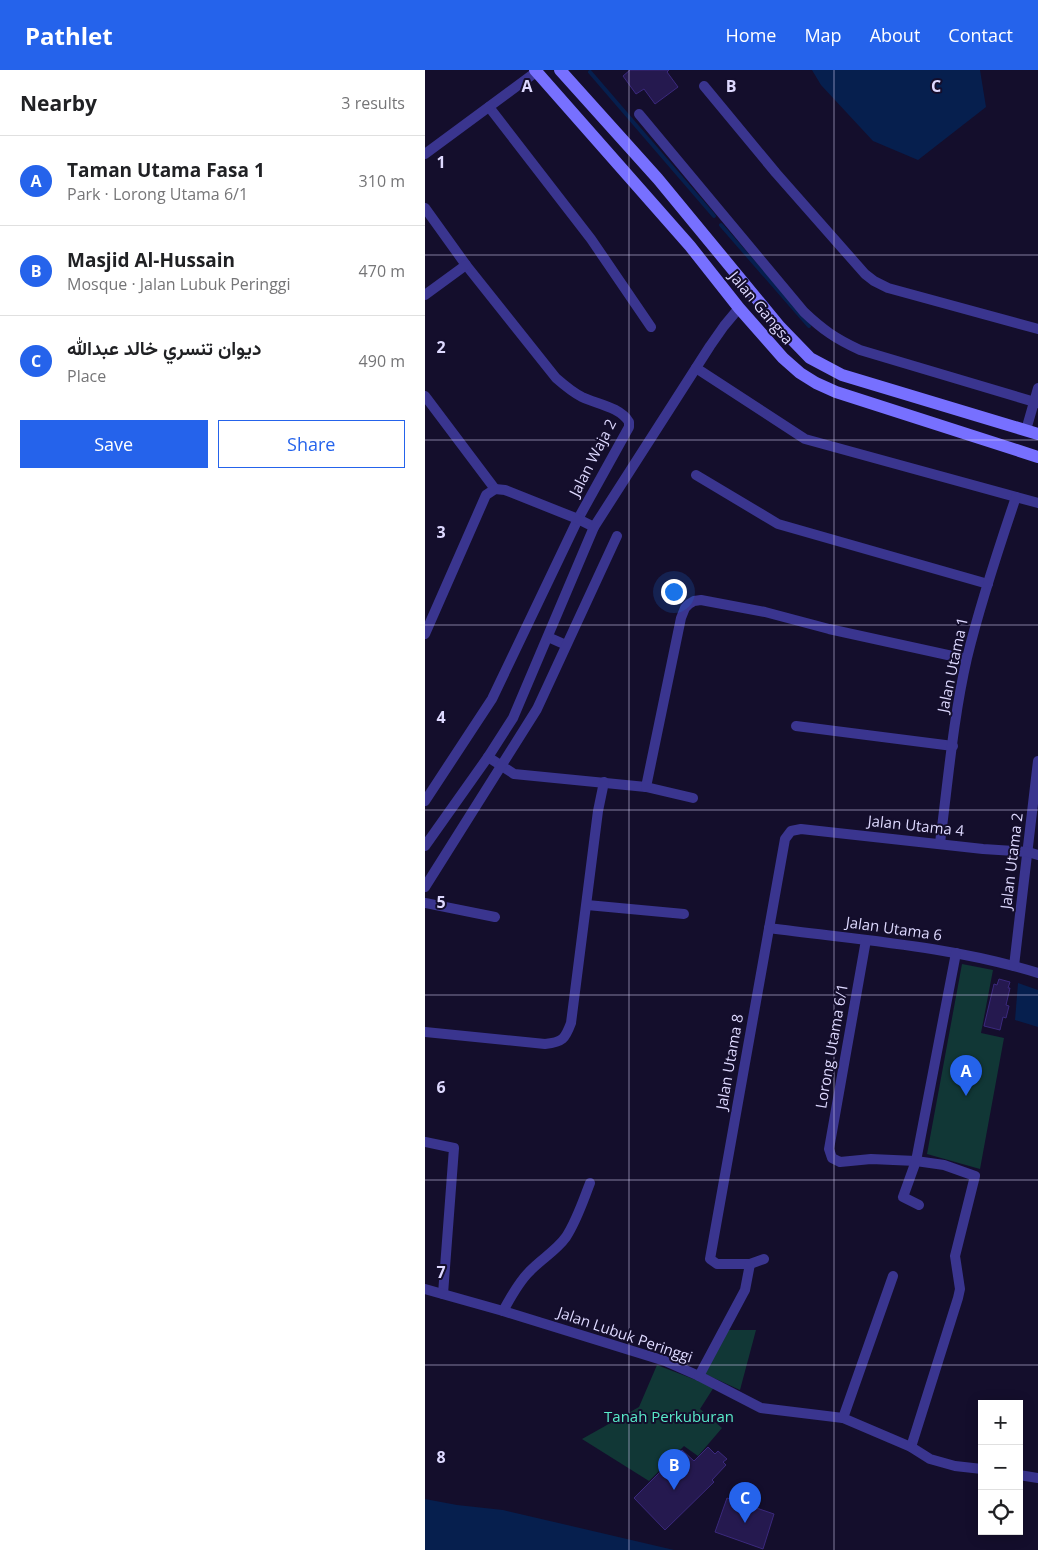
<!DOCTYPE html>
<meta charset="utf-8">
<style>
:root{--surface:#fff;--page:#f6f6f6;--text:#202124;--muted:#757577;--line:#e0e0e0;--accent:#2563eb}
body{margin:0;font-family:"Open Sans",Vazirmatn,sans-serif;background:var(--page);color:var(--text)}
.controls{position:absolute;right:15px;bottom:15px;display:grid;overflow:hidden;border-radius:0px;box-shadow:0 2px 12px #0003}
.controls button{width:45px;height:45px;display:grid;place-items:center;padding:0;border:0;border-bottom:1px solid var(--line);background:var(--surface);color:var(--text);font:25px sans-serif}
.you{position:absolute;left:248px;top:521px;width:18px;height:18px;margin:-12px;border:4px solid #fff;border-radius:50%;background:#1a73e8;box-shadow:0 0 0 8px #1a73e833}
.badge{display:grid;place-items:center;width:32px;height:32px;border-radius:50%;background:var(--accent);color:#fff;font-size:16px;font-weight:700}
.pin{position:absolute;translate:-50% -41px;filter:drop-shadow(0 1px 2px #0008)}
.pin::after{content:'';position:absolute;top:26px;width:18px;height:15px;background:inherit;clip-path:polygon(0 0,100% 0,50% 100%)}
.list{margin:0;padding:0;list-style:none}
h2{display:flex;justify-content:space-between;align-items:center;height:65px;margin:0;padding:0 20px;font-size:21px}
h2 small{font-size:16px;font-weight:400;color:var(--muted)}
.list li{display:grid;grid-template-columns:32px 1fr auto;gap:15px;align-items:center;box-sizing:border-box;height:90px;padding:0 20px;border-top:1px solid var(--line)}
.list b{display:block;font-size:19px;white-space:nowrap}
.list p{margin:0;font-size:16px;white-space:nowrap;color:var(--muted)}
.list em{font-size:16px;font-style:normal;color:var(--muted)}
.actions{display:flex;gap:10px;padding:15px 20px}
.actions a{flex:1;padding:11px 0;border:1px solid var(--accent);border-radius:0px;text-align:center;font-size:18px;color:var(--accent)}
.actions .main{background:var(--accent);color:#fff}
.icon{flex:none;width:28px;height:28px;fill:none;stroke:currentColor;stroke-width:2;stroke-linecap:round;stroke-linejoin:round}
.map{position:relative;flex:none;width:613px;height:1480px;overflow:hidden}
header{display:flex;align-items:center;gap:30px;box-sizing:border-box;height:70px;padding:0 25px;background:var(--accent);color:#fff}
header strong{font-size:24px}
nav{display:flex;gap:28px;margin-inline-start:auto;font-size:18px}
main{display:flex}
aside{flex:1;background:var(--surface)}
.map>svg:first-child{display:block}
.green{fill:#113736}
.water{fill:#061f4e}
.lines{fill:none;stroke-linecap:round;stroke-linejoin:round}
.stream{stroke:#061f4e;stroke-width:4}
.building{fill:#25194f;stroke:#3b297d}
.street{stroke:#3a358f;stroke-width:10}
.secondary{stroke:#7770ff;stroke-width:12}
.grid{fill:none;stroke:#ded9ff;stroke-width:1;stroke-opacity:0.55}
.labels{text-anchor:middle;stroke-width:4;stroke-linejoin:round;paint-order:stroke}
.street-label{font-size:15px;fill:#ded9ff;stroke:#140e2c}
.park-label{font-size:15px;fill:#59ebc9;stroke:#140e2c}
.grid-label{font-size:16px;text-anchor:middle;font-weight:bold;fill:#ded9ff;stroke:#140e2c;stroke-width:4;stroke-linejoin:round;paint-order:stroke}
</style>
<header>
<strong>Pathlet</strong>
<nav><a>Home</a><a>Map</a><a>About</a><a>Contact</a></nav>
</header>
<main>
<aside>
<h2>Nearby<small>3 results</small></h2>
<ul class="list">
<li><span class="badge">A</span><div><b>Taman Utama Fasa 1</b><p>Park · Lorong Utama 6/1</p></div><em>310 m</em></li>
<li><span class="badge">B</span><div><b>Masjid Al-Hussain</b><p>Mosque · Jalan Lubuk Peringgi</p></div><em>470 m</em></li>
<li><span class="badge">C</span><div><b>دیوان تنسري خالد عبدالله</b><p>Place</p></div><em>490 m</em></li>
</ul>
<div class="actions"><a class="main">Save</a><a>Share</a></div>
</aside>
<div class="map">
<svg width="613" height="1480" viewBox="0 0 613 1480">
<rect width="100%" height="100%" fill="#140e2c"/>
<g class="green">
<polygon points="537,894 568,900 556,963 579,968 555,1099 502,1084"/>
<polygon points="302,1260 331,1260 315,1320 278,1303"/>
<polygon points="232,1295 289,1317 275,1339 297,1358 273,1386 259,1376 224,1411 157,1369 214,1337"/>
</g>
<g class="water">
<polygon points="387,0 555,0 561,37 493,90 448,71 396,15"/>
<polygon points="593,913 613,920 613,957 590,950"/>
<polygon points="0,1429 32,1435 78,1440 249,1480 0,1480"/>
</g>
<g class="lines">
<g class="stream">
<polyline points="165,2 289,146"/>
<polyline points="296,155 384,256"/>
</g>
</g>
<g class="building">
<polygon points="205,0 244,0 242,2 253,17 230,34 219,19 211,24 198,6"/>
<polygon points="574,909 585,912 583,918 585,918 581,935 584,936 581,948 578,947 575,960 559,956 569,914 572,915"/>
<polygon points="283,1377 290,1384 293,1381 302,1389 298,1392 301,1395 287,1410 289,1412 240,1460 209,1428 257,1380 269,1391"/>
<polygon points="302,1428 349,1444 338,1479 290,1462"/>
</g>
<g class="lines">
<g class="street">
<polyline points="279,16 351,103 440,204 449,211 463,218 613,259"/>
<polyline points="64,37 166,169 226,257"/>
<path d="M214 44 379 242C398 260 411 269 435 280L613 333"/>
<polyline points="0,84 111,2"/>
<path d="M0 138 41 195 131 308C139 315 147 322 157 327 172 334 195 337 204 352V357L153 449 67 629 0 731"/>
<polyline points="0,225 41,195"/>
<polyline points="271,298 380,369 613,433"/>
<polyline points="0,326 70,419"/>
<polyline points="601,360 613,318"/>
<polyline points="271,405 353,454 563,514"/>
<polyline points="70,419 80,420 153,449 169,457"/>
<polyline points="0,564 61,425 70,419"/>
<polyline points="123,567 141,575"/>
<polyline points="371,656 528,676"/>
<polyline points="63,687 89,704 221,717 268,728"/>
<polyline points="221,717 256,548 260,538 264,534 269,531 276,530 340,542 404,559 541,589"/>
<path d="M515 773C523 712 528 649 542 588 555 534 573 480 591 427"/>
<polyline points="0,776 63,687 88,648 169,457 285,276 299,256 314,238"/>
<polyline points="0,817 112,639 192,466"/>
<polyline points="0,833 70,847"/>
<polyline points="162,835 259,844"/>
<path d="M344 858C434 870 526 876 613 903"/>
<polyline points="441,870 404,1079 407,1088 415,1092 446,1089 491,1091 519,1095 550,1106 530,1186 535,1219 533,1228 486,1377"/>
<polyline points="589,896 613,691"/>
<path d="M0 962 120 974C138 972 140 969 146 953L173 741 179 712"/>
<polyline points="0,1072 29,1078 18,1224"/>
<polyline points="494,1135 478,1127 491,1091 531,883"/>
<polyline points="339,1189 325,1194 292,1194 285,1189 360,769 366,761 376,759 558,779 603,782 613,785"/>
<polyline points="0,1219 78,1241 240,1291 274,1306 336,1338 418,1348 486,1377 505,1389 530,1396 557,1399"/>
<path d="M78 1241C86 1227 93 1213 104 1202 116 1189 131 1181 141 1167 152 1150 158 1131 165 1113"/>
<polyline points="274,1306 320,1220 325,1194"/>
<polyline points="418,1348 468,1206"/>
<polyline points="594,1405 613,1408"/>
</g>
<g class="secondary">
<polyline points="110,0 265,176 314,238 358,288 375,303 391,313 411,322 613,387"/>
<polyline points="135,0 233,109 355,257 385,288 417,305 613,364"/>
</g>
</g>
<path class="grid" d="M204 0V1480M409 0V1480M0 185H613M0 370H613M0 555H613M0 740H613M0 925H613M0 1110H613M0 1295H613"/>
<g class="labels">
<g class="street-label">
<text transform="translate(336 238) rotate(50)" y="5">Jalan Gangsa</text>
<text transform="translate(168 388) rotate(-63)" y="5">Jalan Waja 2</text>
<text transform="translate(528 595) rotate(-78)" y="5">Jalan Utama 1</text>
<text transform="translate(491 756) rotate(6)" y="5">Jalan Utama 4</text>
<text transform="translate(587 791) rotate(-83)" y="5">Jalan Utama 2</text>
<text transform="translate(469 859) rotate(8)" y="5">Jalan Utama 6</text>
<text transform="translate(407 976) rotate(-80)" y="5">Lorong Utama 6/1</text>
<text transform="translate(305 992) rotate(-80)" y="5">Jalan Utama 8</text>
<text transform="translate(200 1265) rotate(19)" y="5">Jalan Lubuk Peringgi</text>
</g>
<g class="park-label">
<text x="244" y="1352">Tanah Perkuburan</text>
</g>
</g>
<g class="grid-label">
<text x="102" y="22">A</text>
<text x="306" y="22">B</text>
<text x="511" y="22">C</text>
<text x="16" y="98">1</text>
<text x="16" y="283">2</text>
<text x="16" y="468">3</text>
<text x="16" y="653">4</text>
<text x="16" y="838">5</text>
<text x="16" y="1023">6</text>
<text x="16" y="1208">7</text>
<text x="16" y="1393">8</text>
</g>
</svg>
<div class="controls">
<button>+</button>
<button>−</button>
<button><svg class="icon" aria-label="locate" viewBox="0 0 24 24"><circle cx="12" cy="12" r="6"/><path d="M12 2v4M12 18v4M2 12h4M18 12h4"/></svg></button>
</div>
<div class="you"></div>
<div class="pin badge" style="left:541px;top:1026px">A</div>
<div class="pin badge" style="left:249px;top:1420px">B</div>
<div class="pin badge" style="left:320px;top:1453px">C</div>
</div>
</main>
